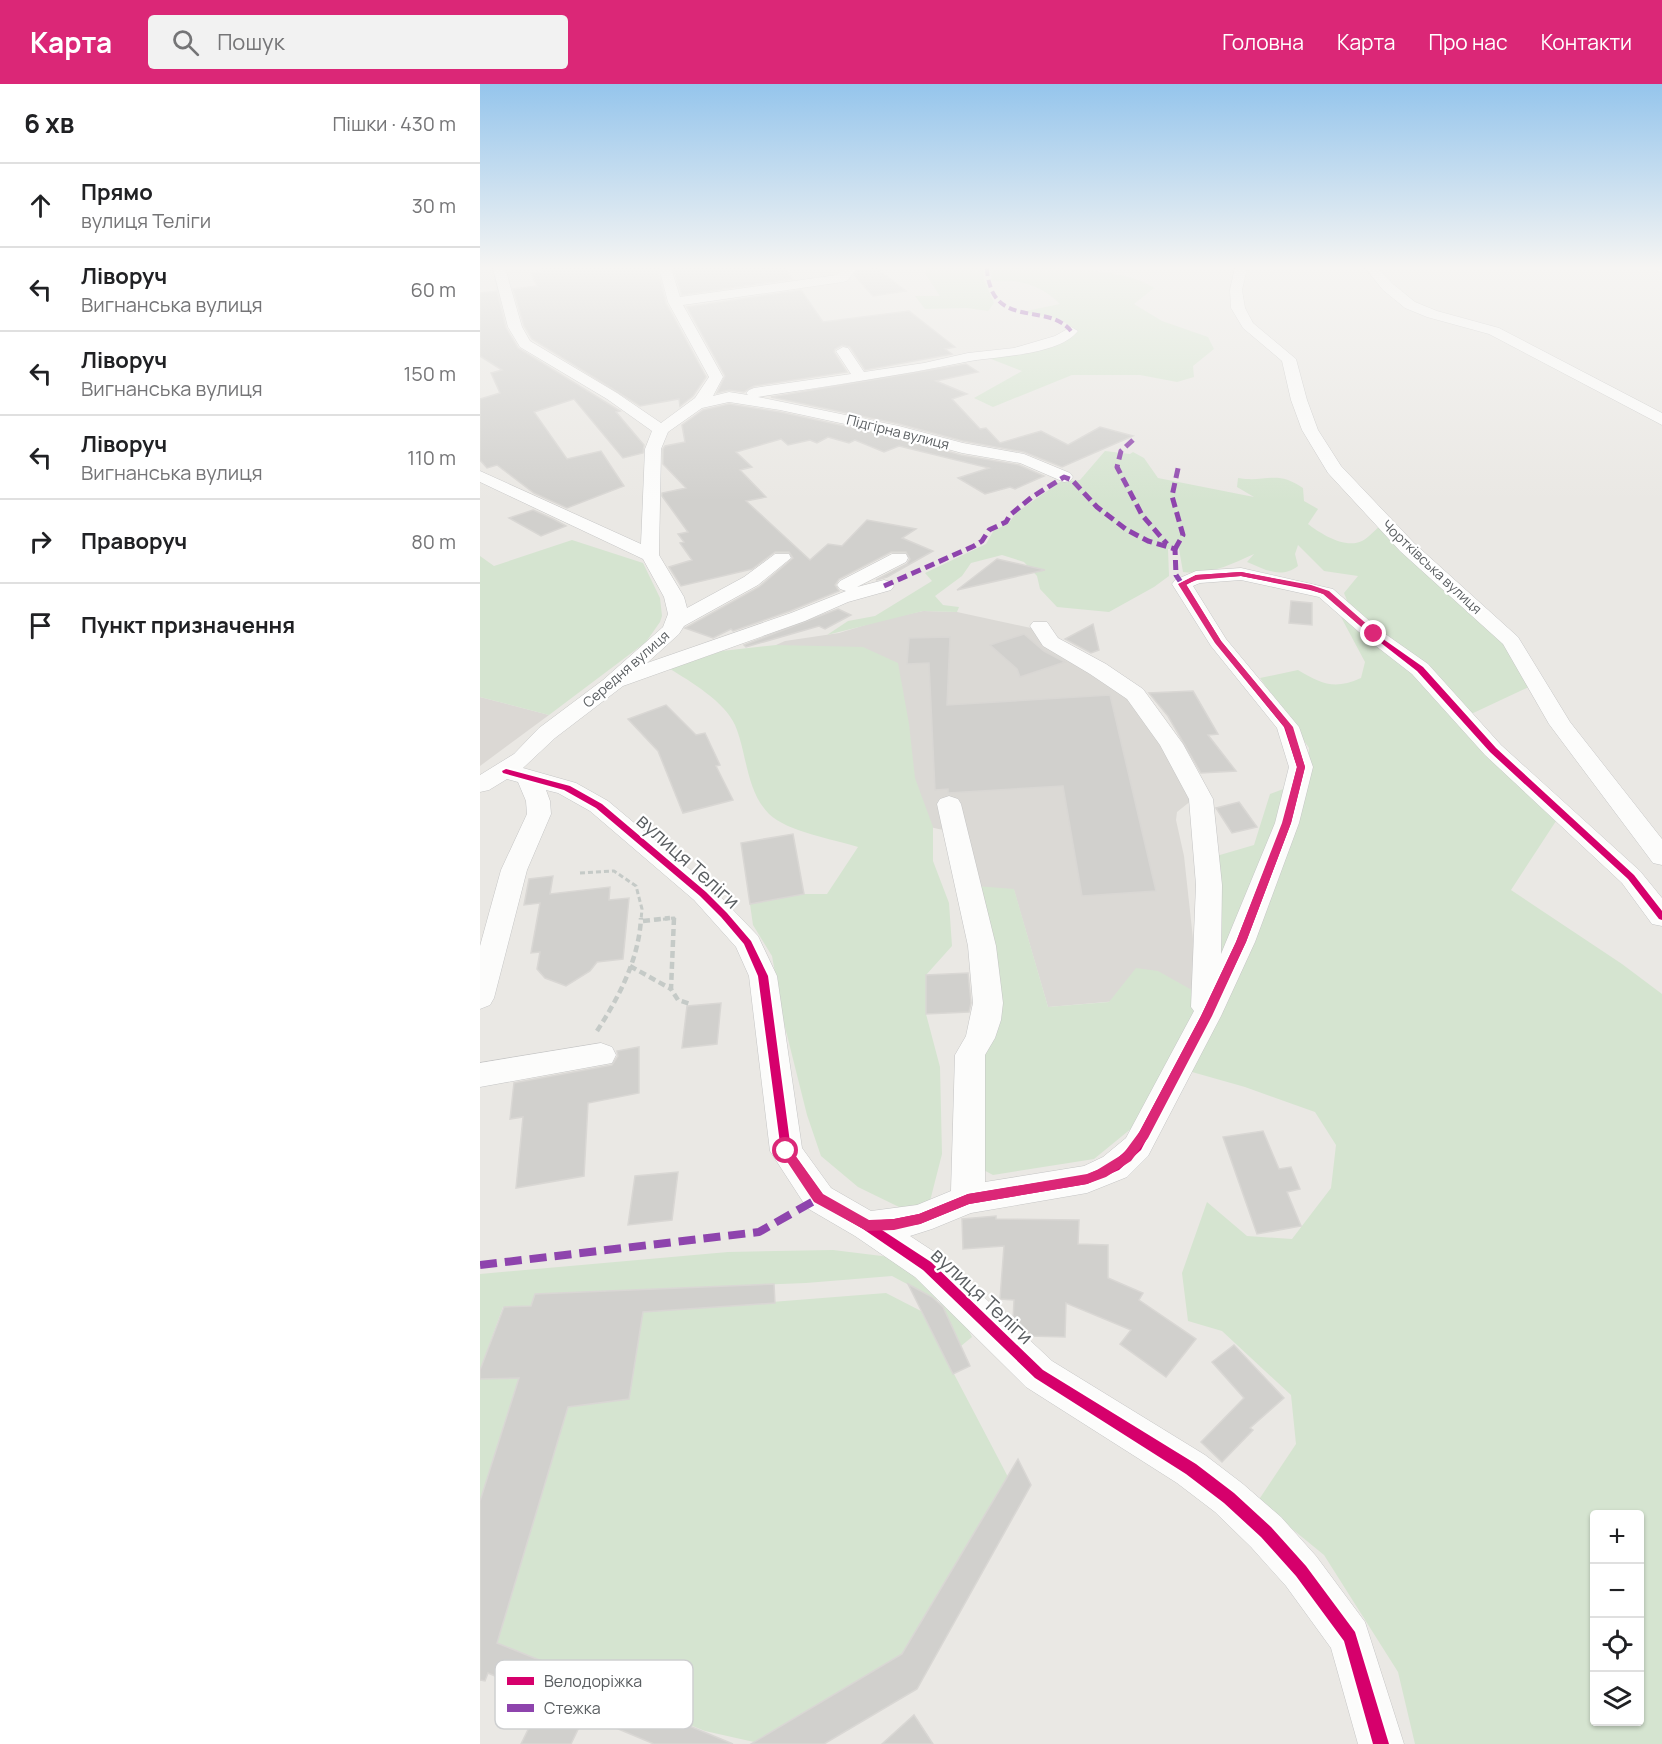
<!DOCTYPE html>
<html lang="uk">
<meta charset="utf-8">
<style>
:root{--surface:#fff;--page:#f2f2f2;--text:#202124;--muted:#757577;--line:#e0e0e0;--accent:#db2777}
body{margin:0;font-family:Manrope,sans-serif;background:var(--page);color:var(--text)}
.controls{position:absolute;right:18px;bottom:18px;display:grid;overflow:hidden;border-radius:6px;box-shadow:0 2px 4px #0004}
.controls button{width:54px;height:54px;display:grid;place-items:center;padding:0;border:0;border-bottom:2px solid var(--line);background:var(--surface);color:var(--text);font:30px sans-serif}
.stop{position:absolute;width:18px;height:18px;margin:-14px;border:4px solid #db2777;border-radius:50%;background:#fff}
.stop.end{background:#db2777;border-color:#fff;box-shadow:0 2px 6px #0008}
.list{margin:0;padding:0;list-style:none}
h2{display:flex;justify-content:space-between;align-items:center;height:78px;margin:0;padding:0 24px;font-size:26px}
h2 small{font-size:20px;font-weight:400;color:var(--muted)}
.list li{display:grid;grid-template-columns:39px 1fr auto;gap:18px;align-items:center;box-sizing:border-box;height:84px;padding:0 24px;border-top:2px solid var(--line)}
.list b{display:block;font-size:22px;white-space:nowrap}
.list p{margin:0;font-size:20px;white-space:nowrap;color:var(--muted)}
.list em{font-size:20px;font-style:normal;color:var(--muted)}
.icon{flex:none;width:33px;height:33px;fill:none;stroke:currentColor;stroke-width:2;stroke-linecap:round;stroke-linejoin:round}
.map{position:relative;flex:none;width:1182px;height:1660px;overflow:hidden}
header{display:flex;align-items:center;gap:36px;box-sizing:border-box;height:84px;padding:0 30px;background:var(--accent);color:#fff}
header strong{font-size:28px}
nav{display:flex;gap:33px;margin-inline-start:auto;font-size:21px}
.search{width:420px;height:54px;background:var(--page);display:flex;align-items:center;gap:15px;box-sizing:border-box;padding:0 21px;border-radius:6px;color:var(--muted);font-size:22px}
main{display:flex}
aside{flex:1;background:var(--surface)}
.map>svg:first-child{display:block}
.industrial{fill:#dbd9d5}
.education{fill:#dbd8d4}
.green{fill:#d5e4d0;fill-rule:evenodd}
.building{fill:#d1d0cd;stroke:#d9d7d4;stroke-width:1.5}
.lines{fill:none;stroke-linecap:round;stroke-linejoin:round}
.minor-casing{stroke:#c5c5c5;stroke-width:1}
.path-far1{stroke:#c5cac7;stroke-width:3;stroke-dasharray:5 3;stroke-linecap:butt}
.path{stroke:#c5cac7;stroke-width:4.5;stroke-dasharray:7 4;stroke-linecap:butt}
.minor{fill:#fcfcfb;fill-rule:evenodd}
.quiet-far2{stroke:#8e44ad;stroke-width:4;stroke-dasharray:8 4;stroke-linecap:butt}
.quiet-far1{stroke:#8e44ad;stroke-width:5;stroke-dasharray:10 5;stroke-linecap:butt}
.quiet{stroke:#8e44ad;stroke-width:8;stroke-dasharray:17 8;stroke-linecap:butt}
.cycleway-casing{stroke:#fff;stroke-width:4}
.cycleway{fill:#d6006c;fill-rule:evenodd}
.route{fill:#db2777}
.labels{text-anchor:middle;stroke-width:4.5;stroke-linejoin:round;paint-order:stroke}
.far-street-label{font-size:14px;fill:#5a5e61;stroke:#fff}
.near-street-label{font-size:20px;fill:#5a5e61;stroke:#fff}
.key{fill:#fff;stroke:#cecfd0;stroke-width:1.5}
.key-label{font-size:16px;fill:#5a5e61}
</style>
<header>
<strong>Карта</strong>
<div class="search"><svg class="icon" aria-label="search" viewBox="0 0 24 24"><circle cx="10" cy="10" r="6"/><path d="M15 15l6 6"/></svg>Пошук</div>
<nav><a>Головна</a><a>Карта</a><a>Про нас</a><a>Контакти</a></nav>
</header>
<main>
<aside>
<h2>6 хв<small>Пішки · 430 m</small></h2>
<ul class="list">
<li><svg class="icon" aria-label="ahead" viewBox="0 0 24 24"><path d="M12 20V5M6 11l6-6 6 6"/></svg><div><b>Прямо</b><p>вулиця Теліги</p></div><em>30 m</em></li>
<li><svg class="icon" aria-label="left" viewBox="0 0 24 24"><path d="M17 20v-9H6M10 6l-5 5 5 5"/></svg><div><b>Ліворуч</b><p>Вигнанська вулиця</p></div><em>60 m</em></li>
<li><svg class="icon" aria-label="left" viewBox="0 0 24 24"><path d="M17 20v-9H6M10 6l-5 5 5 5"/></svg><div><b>Ліворуч</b><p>Вигнанська вулиця</p></div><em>150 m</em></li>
<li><svg class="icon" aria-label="left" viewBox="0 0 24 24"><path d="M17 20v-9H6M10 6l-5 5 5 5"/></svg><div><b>Ліворуч</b><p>Вигнанська вулиця</p></div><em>110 m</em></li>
<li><svg class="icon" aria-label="right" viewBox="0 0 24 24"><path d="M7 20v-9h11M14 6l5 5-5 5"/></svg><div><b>Праворуч</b></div><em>80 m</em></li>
<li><svg class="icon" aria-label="arrive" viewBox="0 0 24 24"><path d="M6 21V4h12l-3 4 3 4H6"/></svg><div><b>Пункт призначення</b></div></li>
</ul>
</aside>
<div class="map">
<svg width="1182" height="1660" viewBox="0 0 1182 1660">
<rect width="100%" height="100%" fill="#eae8e4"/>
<polygon class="industrial" points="443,527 477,528 551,544 580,570 658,622 712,716 697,728 696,736 704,772 719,910 568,923 534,806 479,801 463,746 358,722 296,561 305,557 359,549 405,535"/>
<polygon class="education" points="0,613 69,631 0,682"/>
<g class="green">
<polygon points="445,184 503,184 504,196 514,219 508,227 487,224 445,225 435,212 460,212 446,191"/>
<path d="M512 184C553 184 641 181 674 204L654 220 682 237 728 253 734 265 713 282 714 293 697 298 660 291H592L513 323 494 314 542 287 506 273 536 269 594 245 580 235 541 228 580 220C560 200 539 195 511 197Z"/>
<path d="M625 367 650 370 653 368 664 374 678 394 774 413 757 403 758 394C787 399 796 385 823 404L824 417 838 425 828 440C841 450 865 465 882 457 888 454 895 446 901 441L1029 559 1053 601 989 631 870 524 864 509 878 492 844 487 818 461 815 470 818 482C801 495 786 486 767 478L774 470C750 481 730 491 703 488L699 465H688L689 492 674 503 629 528 577 523 560 505 557 492 544 478 522 471 491 479 482 492 455 512 463 521 479 523 477 528 443 527 347 551 368 537 395 532 452 497 445 489 506 460 514 446 528 440 537 428 580 398 600 396Z"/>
<polygon points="92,456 163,479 180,514 182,532 180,538 166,558 69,631 0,613 0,472 14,482"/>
<path d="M861 533 873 538 925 577 1076 737 1031 806 1142 880 1182 910V1660H935L918 1588 844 1471 778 1417 816 1360 811 1311 742 1247 708 1237 702 1189 727 1118 767 1152 812 1155 851 1104 856 1061 835 1028 765 1003 705 986 735 931 733 773 774 761 790 710 822 698 828 681 829 664 780 594 818 586C842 600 854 606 881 594L885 578ZM1114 1430H1160V1638H1114Z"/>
<path d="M296 561 383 563 418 579 429 640 435 694 453 743V777L469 819 472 862 446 891V930L460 983 462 1070 449 1121 419 1123 378 1103 341 1072 327 1031 304 939 292 872 273 841 270 820 324 810H347L378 763C353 755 308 748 289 730 266 707 267 669 255 641 245 618 210 597 190 585L242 567Z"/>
<polygon points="496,802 534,805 568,923 629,918 656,884 678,887 719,910 720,918 658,1039 614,1075 513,1091 496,1082"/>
<polygon points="353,1166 410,1173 477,1223 492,1253 481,1262 459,1217 412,1192 326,1199 55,1210 51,1222 23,1223 0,1286 0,1190 248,1168"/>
<polygon points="406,1209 441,1227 528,1393 422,1570 274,1658 225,1647 144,1615 84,1586 17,1559 88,1323 149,1314 163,1228"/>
<polygon points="39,1294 0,1417 0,1295"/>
</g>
<g class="building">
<polygon points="61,184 177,184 186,219 226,293 213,312 200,322 199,315 160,322 52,255 44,242 33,205 57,202 51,189 63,188"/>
<polygon points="193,184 305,184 312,195 202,211"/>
<polygon points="396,184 426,207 393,212 374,191 377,187"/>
<polygon points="321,206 343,238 429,227 475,263 465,265 472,270 385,286 370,263 362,261 355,265 354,268 367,288 274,302 264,308 249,306 237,309 245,292 207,223"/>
<polygon points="17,207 26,244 38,264 140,327 136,328 164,361 163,369 143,374 94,315 54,328 87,375 121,367 144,402 87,424 54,409 17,381 7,384 0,376 0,315 20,309 11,289 22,286 0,272 0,209"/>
<polygon points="486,280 498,288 456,297 487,310 472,315 500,345 506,344 520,359 561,347 588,361 620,343 653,352 582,383 544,368 483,357 419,340 291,313"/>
<polygon points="249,320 300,328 415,353 481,371 539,381 564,392 535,405 530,403 505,410 478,394 509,384 419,362 404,368 375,356 369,359 348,353 337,359 330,356 308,361 301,355 256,368 272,383 260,386 286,413 266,417 330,476 348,460 362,462 387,436 436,445 422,454 453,467 407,493 396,496 427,480 430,475 426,468 411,468 359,495 355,501 359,507 310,527 253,547 251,545 233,554 205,544 279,503 313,474 309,468 295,468 272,485 201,502 189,483 212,476 200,459 204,458 198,450 208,448 182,412 182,409 206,404 183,380 183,365 185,362 205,358 202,341 223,326"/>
<polygon points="53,426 73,435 86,442 61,452 29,434"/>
<polygon points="517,475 565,486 477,506"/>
<polygon points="811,517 832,519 832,541 809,539"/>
<polygon points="358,525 371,531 345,545 339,542 266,563 264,561"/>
<polygon points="613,540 619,566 611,569 585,555"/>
<polygon points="544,550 564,567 585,578 540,593 537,585 510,561"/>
<polygon points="470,553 467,621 630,611 676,807 602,812 583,702 468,709 468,705 455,706 449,579 427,580 429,554"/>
<polygon points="713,607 738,650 728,651 756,687 721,689 688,632 669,609"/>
<polygon points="186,621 216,651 225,649 240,681 236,682 253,716 203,729 178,667 148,635"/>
<polygon points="759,718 777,743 752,749 736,724"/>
<polygon points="313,750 324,810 270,820 261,759"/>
<polygon points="73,792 70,810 130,803 129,816 149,814 143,875 117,878 110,887 86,902 65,894 57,885 60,868 51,869 60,819 44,821 49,795"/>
<polygon points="488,889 491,919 489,928 446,930 446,891"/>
<polygon points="241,919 237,960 202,964 207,922"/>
<polygon points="159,963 159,1009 108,1019 104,1092 36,1104 43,1033 30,1035 34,999 132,981 138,972 137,967"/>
<polygon points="783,1047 799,1085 811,1083 820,1105 807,1108 821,1142 777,1150 743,1053"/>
<polygon points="198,1088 192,1136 148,1141 155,1092"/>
<polygon points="516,1132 516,1135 599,1136 598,1160 628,1161 628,1194 663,1209 659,1216 716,1255 686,1293 640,1260 651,1246 586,1219 585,1253 549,1252 533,1237 534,1216 520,1215 524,1162 483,1165 482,1135"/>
<polygon points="294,1200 295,1219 163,1228 149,1315 88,1323 17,1559 84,1586 144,1615 253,1660 174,1660 105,1631 91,1660 41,1660 64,1613 8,1589 5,1597 0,1596 0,1417 39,1294 0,1295 0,1286 24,1223 51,1222 55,1210"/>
<polygon points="428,1200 452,1213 463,1223 490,1282 473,1290"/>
<polygon points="754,1261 804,1314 770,1344 773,1346 742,1378 721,1358 764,1314 732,1278"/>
<polygon points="538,1375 551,1401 437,1605 344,1660 271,1660 422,1570"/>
<polygon points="434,1631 453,1660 402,1660"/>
</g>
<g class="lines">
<defs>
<g id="minor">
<path d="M13 184H25L42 243 50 257 137 309 181 339 215 314 229 293 188 218 179 184H191L200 213 357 191 364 184H377L367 197 363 198 203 221 243 293 233 312 249 308 268 311 266 309 269 306 274 304 371 290 356 267 363 263 368 264 384 288 444 279 488 269 534 264 575 252 591 243 598 247C578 272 515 272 485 278 417 292 347 302 278 313L419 342 483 359 544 370 590 389 593 393 590 397 584 398 540 379 482 369 416 351 300 326 249 318 222 324 188 348 181 365 179 471 204 513 207 524 264 493 295 470H309L311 474 278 501 204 542 199 550 167 579 311 529 366 507 360 505 357 501 360 497 412 470H426L428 474 426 478 377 503 404 496 411 498 414 502 411 506 368 518 325 537 143 602 75 654 43 684 96 699 128 717 232 804 278 852 297 892 322 1064 351 1104 391 1127 437 1121 471 1107 475 971 486 952 493 919 488 862 457 720 460 715 469 712 478 715 481 720 516 862 523 919 521 936 515 954 505 971V1098L604 1082 623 1073 646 1054 714 927 711 923 716 801 709 715 680 661 647 615 610 590 563 562 550 542 553 538H567L578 554 626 580 663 605 703 660 733 715 742 801 741 870 795 739 809 683 797 644 731 562 692 500 695 496 716 487 761 484 853 505 901 547 948 580 1021 661 1160 787 1182 814V842L1172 840 1142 799 1005 671 932 590 887 555 839 513 761 496 720 499 713 502 746 555 819 643 833 683 819 739 775 858 741 932 668 1072 647 1093 607 1109 491 1129 452 1145 430 1152 459 1171 572 1277 725 1371 763 1400 801 1433 836 1472 885 1538 924 1660H878L851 1564 806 1502 771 1463 735 1428 697 1399 546 1303 435 1193 375 1152 327 1124 290 1067 269 892 256 863 214 816 110 727 78 709 66 706 70 717 71 730 47 786 14 914 10 921 0 925V862L21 786 47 730 46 717 38 698 27 695 9 706 0 708V691L34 670 59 644 123 596 183 543 188 530 184 513 163 475 0 398V387L161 460 165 365 172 347 127 315 40 263 28 243Z"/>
<polygon points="755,184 767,184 762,206 765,224 773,239 816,275 827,316 838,346 861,382 934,459 1038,553 1090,638 1182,755 1182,781 1173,779 1069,640 1023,560 920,467 848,389 822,346 811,316 802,277 763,244 751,224 750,206"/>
<polygon points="885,184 898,184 913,200 935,218 957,227 1019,244 1182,329 1182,341 1009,250 947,233 925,224 903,206"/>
<polygon points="1173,184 1182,184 1182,189"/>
<polygon points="121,959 132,963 136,971 132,979 0,1003 0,979"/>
</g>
</defs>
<use href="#minor" class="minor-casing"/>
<g class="path-far1">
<polyline points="100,789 134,787 156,802 162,825 161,836"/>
<polyline points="175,836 194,834 194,836"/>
</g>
<g class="path">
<polyline points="194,834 191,905 198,916 210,920"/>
<polyline points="163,837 190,834"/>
<polyline points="150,882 191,905"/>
<path d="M117 947C139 913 159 875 161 834"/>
</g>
<use href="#minor" class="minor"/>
<path class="quiet-far2" d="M507 184C507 192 509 199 512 207 528 240 570 221 591 247"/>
<g class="quiet-far1">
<polyline points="653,356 641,367 637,383 662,431 687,460"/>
<polyline points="695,465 703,451 692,412 699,380"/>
<polyline points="404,502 494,462 502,457 509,446 526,438 530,431 552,413 584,393 592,396 617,423 647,446 668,457 695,465 696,491 702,500"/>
</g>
<polyline class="quiet" points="0,1181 279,1148 339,1114"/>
<defs>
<polygon id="cycleway" points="761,488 831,502 848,508 896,550 943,583 1016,664 1154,791 1182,827 1182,836 1179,835 1148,795 1010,668 937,587 892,552 844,510 830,506 761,492 717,495 706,501 741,557 812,643 825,683 811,739 766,858 731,932 661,1066 639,1086 607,1100 489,1120 440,1140 402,1146 451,1178 563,1286 716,1380 754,1409 791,1443 826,1482 875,1548 909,1660 893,1660 864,1557 816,1492 781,1453 744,1419 706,1390 555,1294 443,1186 383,1145 335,1117 301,1067 278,892 264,860 241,833 220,812 116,724 84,706 23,689 22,687 26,685 90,702 122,720 226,808 247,829 271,857 288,892 311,1066 343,1111 388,1137 414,1135 439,1130 488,1110 606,1091 631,1080 653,1060 721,932 756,858 803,739 817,683 804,643 736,559 699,500 716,491"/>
</defs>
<use href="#cycleway" class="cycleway-casing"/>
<use href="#cycleway" class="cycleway"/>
</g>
<linearGradient id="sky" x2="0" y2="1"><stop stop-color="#95c5ec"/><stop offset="0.44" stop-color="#f6f5f3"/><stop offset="1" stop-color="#f6f5f3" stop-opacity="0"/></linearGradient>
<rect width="1182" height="417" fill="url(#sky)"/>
<polygon class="route" points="761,488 831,501 849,507 898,550 892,552 843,510 829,505 761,492 717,496 706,500 741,557 813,643 825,683 811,739 766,858 732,932 668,1054 651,1077 626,1093 607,1100 489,1120 440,1140 414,1146 387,1147 334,1118 302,1070 302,1064 310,1064 343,1110 389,1136 414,1135 439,1130 488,1110 607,1090 617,1086 643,1070 660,1047 721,932 756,858 802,739 817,683 805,644 735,559 698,500 716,491"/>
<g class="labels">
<g class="far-street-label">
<text transform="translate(418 348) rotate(14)" y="5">Підгірна вулиця</text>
<text transform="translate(952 483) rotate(43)" y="5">Чортківська вулиця</text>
<text transform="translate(146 585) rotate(-41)" y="5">Середня вулиця</text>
</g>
<g class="near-street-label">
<text transform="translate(208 777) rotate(42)" y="7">вулиця Теліги</text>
<text transform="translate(502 1212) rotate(43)" y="7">вулиця Теліги</text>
</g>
</g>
<rect x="15" y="1576" width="198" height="69" rx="9" class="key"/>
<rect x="27" y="1593" width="27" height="8" fill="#d6006c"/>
<rect x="27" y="1620" width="27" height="8" fill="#8e44ad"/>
<g class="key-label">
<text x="64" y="1603">Велодоріжка</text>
<text x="64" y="1630">Стежка</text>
</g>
</svg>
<div class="controls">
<button>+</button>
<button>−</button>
<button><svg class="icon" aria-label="locate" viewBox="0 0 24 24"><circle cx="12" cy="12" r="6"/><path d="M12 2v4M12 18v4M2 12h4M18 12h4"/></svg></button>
<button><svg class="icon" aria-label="layers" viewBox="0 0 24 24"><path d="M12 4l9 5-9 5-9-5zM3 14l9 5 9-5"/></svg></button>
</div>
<div class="stop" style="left:306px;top:1067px"></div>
<div class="stop end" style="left:894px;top:550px"></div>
</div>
</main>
